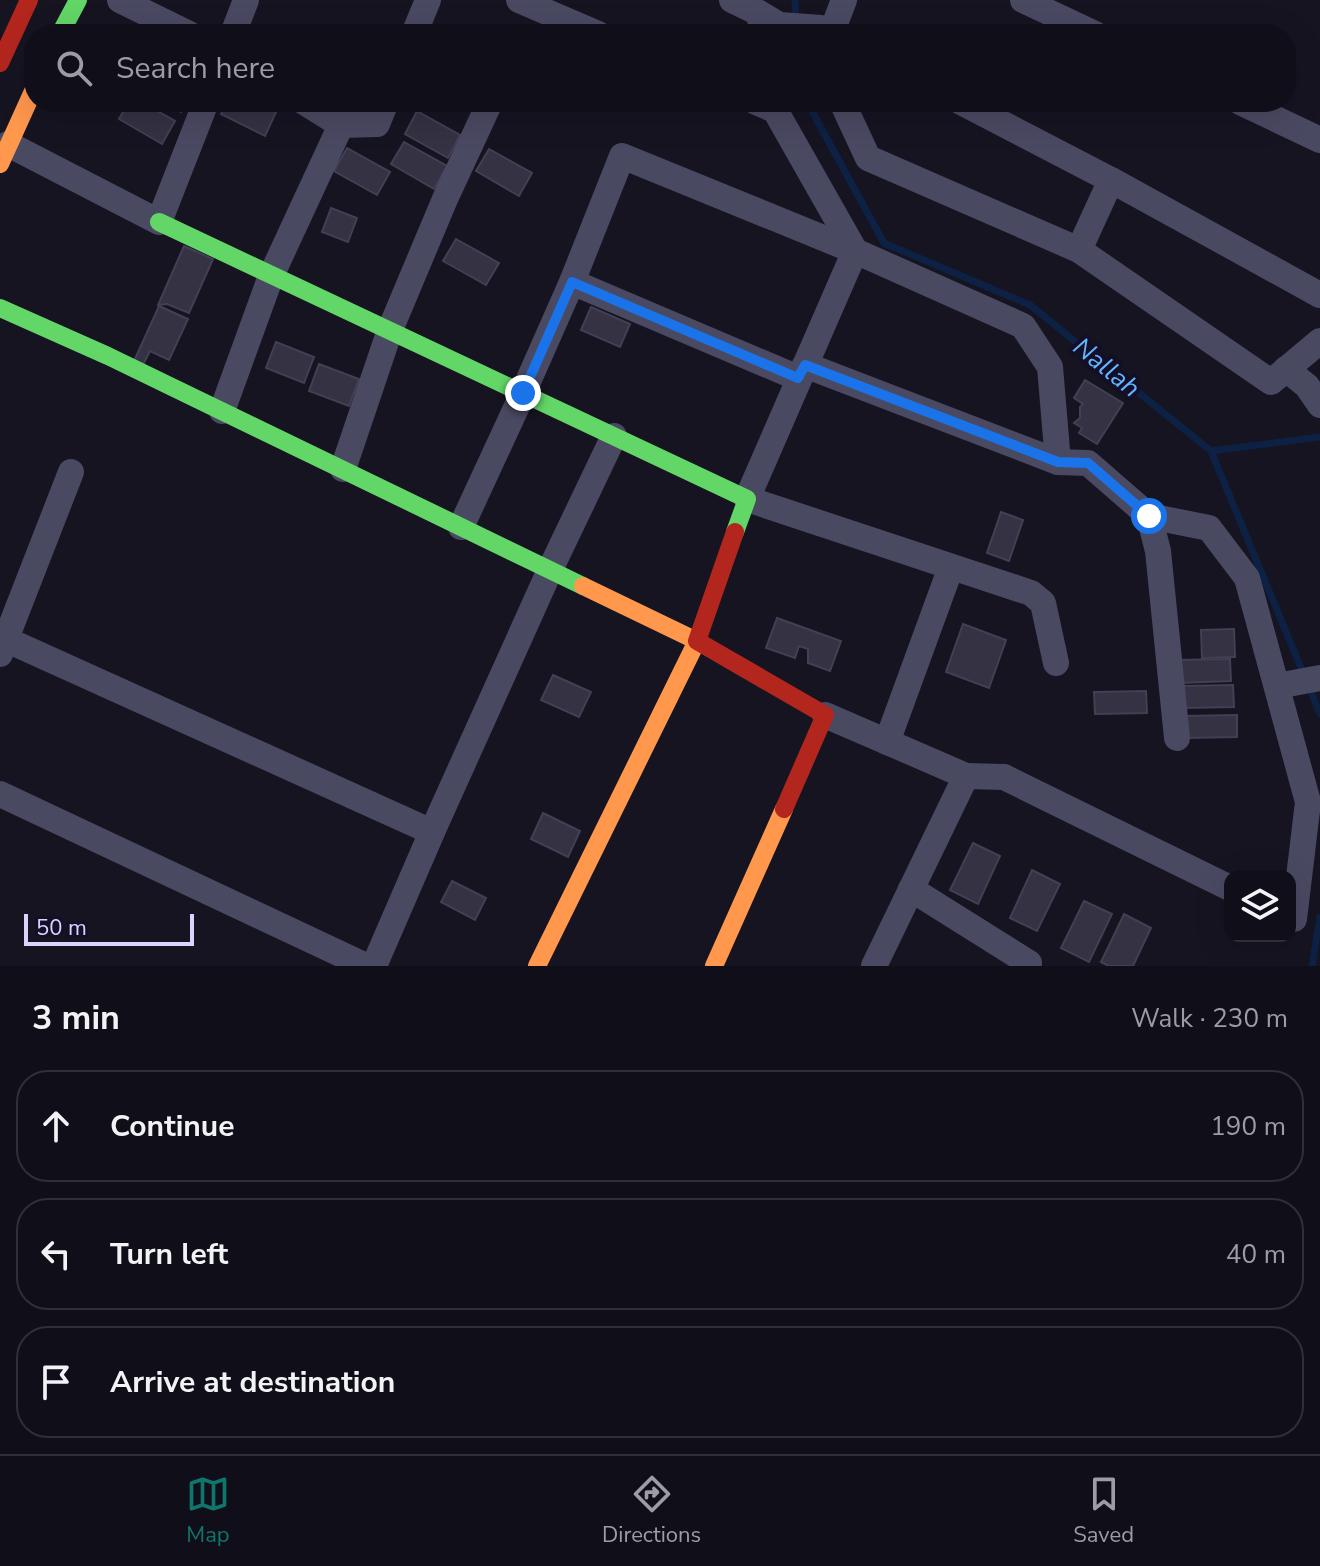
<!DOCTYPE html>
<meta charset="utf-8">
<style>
:root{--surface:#100f19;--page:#1e1d26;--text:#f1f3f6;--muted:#9c9ca2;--line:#302f38;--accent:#0f766e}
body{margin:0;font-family:"Nunito Sans",sans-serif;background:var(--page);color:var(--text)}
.controls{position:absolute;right:24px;bottom:24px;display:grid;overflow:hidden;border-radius:16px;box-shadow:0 8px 32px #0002}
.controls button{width:72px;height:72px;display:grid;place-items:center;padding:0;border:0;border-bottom:2px solid var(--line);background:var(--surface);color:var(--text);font:40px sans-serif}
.scale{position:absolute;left:24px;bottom:20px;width:170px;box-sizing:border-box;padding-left:8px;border:4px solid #d9d4ff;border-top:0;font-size:22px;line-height:28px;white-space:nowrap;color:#d9d4ff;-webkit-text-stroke:6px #130f26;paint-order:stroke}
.stop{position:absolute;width:24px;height:24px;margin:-18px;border:6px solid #1a73e8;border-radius:50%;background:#fff}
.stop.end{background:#1a73e8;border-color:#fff;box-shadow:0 2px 8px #0008}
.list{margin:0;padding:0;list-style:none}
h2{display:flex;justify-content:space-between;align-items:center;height:104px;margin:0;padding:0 32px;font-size:34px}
h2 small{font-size:26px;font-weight:400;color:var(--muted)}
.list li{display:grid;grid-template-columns:52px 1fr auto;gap:24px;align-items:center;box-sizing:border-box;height:112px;margin:0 16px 16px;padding:0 16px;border:2px solid var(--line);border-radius:32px}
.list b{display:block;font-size:30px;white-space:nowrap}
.list em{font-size:26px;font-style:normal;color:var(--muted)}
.icon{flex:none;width:44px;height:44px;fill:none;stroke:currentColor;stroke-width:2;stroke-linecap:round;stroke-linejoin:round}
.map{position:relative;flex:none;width:1320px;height:966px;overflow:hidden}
.search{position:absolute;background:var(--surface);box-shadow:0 8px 32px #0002;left:24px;right:24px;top:24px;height:88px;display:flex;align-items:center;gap:20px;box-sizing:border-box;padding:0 28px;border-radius:32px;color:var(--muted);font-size:30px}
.sheet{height:488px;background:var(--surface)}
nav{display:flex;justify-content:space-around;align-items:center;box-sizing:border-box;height:112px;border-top:2px solid var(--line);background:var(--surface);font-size:22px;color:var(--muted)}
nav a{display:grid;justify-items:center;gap:4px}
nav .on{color:var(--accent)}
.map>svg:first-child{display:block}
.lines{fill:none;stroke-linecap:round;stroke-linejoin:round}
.stream{stroke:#0d2144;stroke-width:7}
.building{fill:#343243;stroke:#433f54;stroke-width:2}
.street{stroke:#4a4962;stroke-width:26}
.fast{stroke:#63d668;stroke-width:18}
.slow{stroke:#ff974d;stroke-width:18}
.jam{stroke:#b3261e;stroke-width:18}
.route{stroke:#1a73e8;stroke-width:10}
.labels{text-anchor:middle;stroke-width:8;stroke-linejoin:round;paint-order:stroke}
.water-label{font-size:26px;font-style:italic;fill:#62b6ff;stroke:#130f26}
</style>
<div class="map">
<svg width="1320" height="966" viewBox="0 0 1320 966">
<rect width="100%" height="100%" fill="#161421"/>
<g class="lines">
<g class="stream">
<polyline points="795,0 796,20"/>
<polyline points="807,102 884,243 1030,305 1211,451 1304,675"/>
<polyline points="1211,451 1320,437"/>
<polyline points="1309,687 1320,714"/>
<polyline points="1312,966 1320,917"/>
</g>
</g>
<g class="building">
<polygon points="129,102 141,102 175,121 162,144 119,119"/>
<polygon points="163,102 187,102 181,112"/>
<polygon points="227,102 261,102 277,110 265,136 221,114"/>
<polygon points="417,111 460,135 448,158 405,134"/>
<polygon points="404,142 447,166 434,189 391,164"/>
<polygon points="347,148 390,172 377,195 334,171"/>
<polygon points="489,149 532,173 519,196 476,171"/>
<polygon points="331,208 357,218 348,242 322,232"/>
<polygon points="456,239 499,263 486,285 443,261"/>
<polygon points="184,246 213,259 189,313 167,304 158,305"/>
<polygon points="159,306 188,319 169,360 150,351 143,365 134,361"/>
<polygon points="591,307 630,324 620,347 581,330"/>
<polygon points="276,342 314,357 304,383 266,368"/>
<polygon points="319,364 359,379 349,406 309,391"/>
<polygon points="1085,380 1123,403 1097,444 1079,433 1082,428 1074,423 1080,418 1080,407 1083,404 1074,398"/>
<polygon points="1001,512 1023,520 1009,561 987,553"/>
<polygon points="777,618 841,641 830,671 808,663 808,649 799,646 795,658 766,648"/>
<polygon points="963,624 1006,640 989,688 946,672"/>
<polygon points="1234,629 1235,657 1202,658 1201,630"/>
<polygon points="1230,659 1231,681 1179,683 1178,660"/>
<polygon points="553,675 591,692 579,717 541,700"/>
<polygon points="1233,685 1234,707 1182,708 1181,686"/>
<polygon points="1146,691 1147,713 1095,714 1094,692"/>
<polygon points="1237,715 1237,737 1186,738 1185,716"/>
<polygon points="543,813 580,831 568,857 531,839"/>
<polygon points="973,843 1000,856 978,904 950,890"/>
<polygon points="1032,870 1060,884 1037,931 1010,918"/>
<polygon points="452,881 486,898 475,920 441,902"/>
<polygon points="1084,901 1112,914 1089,962 1061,948"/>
<polygon points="1124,914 1151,928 1133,966 1109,966 1101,962"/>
</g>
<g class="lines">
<g class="street">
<polyline points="120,0 189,34"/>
<polyline points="519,0 598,34"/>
<polyline points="732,0 759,13 762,30"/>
<polyline points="1023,0 1095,34"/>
<polyline points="759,13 779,25 821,28 830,34"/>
<polyline points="233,34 246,0"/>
<polyline points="414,34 428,0"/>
<polyline points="831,34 844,0"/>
<polyline points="756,102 775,110 855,251 747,499 1031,593 1043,603 1056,663"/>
<polyline points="842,102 868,158 1079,250 1271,382 1320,341"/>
<polyline points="961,102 1111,180 1320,295"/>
<polyline points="1240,102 1320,140"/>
<polyline points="341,125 377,124 386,102"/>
<polyline points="8,144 159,222 206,102"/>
<polyline points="1079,250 1111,180"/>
<polyline points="572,282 798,378"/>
<polyline points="805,365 1058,462 1088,463 1149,516 1209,528 1247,578 1308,802 1294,919 1290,917"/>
<polyline points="1286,369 1307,386 1320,405"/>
<polyline points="222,411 271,276 341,125 304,102"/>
<polyline points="343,469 390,330 445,199 490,102"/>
<polyline points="1149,516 1158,551 1177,738"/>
<polyline points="461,527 523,393 572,282 622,156 855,251 1023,326 1050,367 1058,462"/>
<polyline points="5,639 432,832 374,966"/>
<polyline points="0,654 71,472"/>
<polyline points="1277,686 1320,678"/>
<polyline points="825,715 966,776 874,966"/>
<polyline points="887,742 951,567"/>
<polyline points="966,776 1004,777 1230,888"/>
<polyline points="0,794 366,966"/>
<polyline points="432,832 550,570 614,436"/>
<polyline points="911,889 1029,963 1027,966"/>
</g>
<g class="fast">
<polyline points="60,34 78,0"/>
<polyline points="159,222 747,499 735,532"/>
<polyline points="0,308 108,356 583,586"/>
</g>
<g class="slow">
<polyline points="0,164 34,89"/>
<polyline points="537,966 697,641 583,586"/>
<polyline points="714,966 784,809"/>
</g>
<g class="jam">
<polyline points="0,63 29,0"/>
<polyline points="735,532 697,641 825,715 784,809"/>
</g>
</g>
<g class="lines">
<polyline class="route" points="523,393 572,282 798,378 805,365 1058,462 1088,463 1149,516"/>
</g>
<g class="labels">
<g class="water-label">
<text transform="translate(1107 367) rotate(39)" y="9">Nallah</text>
</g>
</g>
</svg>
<div class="controls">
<button><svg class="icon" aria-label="layers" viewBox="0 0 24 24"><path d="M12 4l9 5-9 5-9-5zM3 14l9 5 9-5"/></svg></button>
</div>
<div class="scale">50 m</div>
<div class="stop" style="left:1149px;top:516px"></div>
<div class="stop end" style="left:523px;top:393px"></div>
<div class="search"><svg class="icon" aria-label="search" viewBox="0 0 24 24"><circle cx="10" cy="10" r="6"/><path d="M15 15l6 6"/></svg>Search here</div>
</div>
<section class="sheet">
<h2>3 min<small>Walk · 230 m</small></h2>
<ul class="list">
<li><svg class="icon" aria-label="ahead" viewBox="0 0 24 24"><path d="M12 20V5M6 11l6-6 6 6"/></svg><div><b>Continue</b></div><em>190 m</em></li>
<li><svg class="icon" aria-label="left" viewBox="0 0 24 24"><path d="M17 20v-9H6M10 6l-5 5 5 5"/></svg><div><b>Turn left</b></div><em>40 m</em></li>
<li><svg class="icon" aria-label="arrive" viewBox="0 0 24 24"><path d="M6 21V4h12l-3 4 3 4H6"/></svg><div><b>Arrive at destination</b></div></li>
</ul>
</section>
<nav>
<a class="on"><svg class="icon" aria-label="map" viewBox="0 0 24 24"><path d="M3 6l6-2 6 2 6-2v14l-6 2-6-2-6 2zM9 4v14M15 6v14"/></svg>Map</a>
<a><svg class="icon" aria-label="directions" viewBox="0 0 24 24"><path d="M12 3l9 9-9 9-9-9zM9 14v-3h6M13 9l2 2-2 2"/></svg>Directions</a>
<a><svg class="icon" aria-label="saved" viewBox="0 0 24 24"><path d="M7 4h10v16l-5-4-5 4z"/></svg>Saved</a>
</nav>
